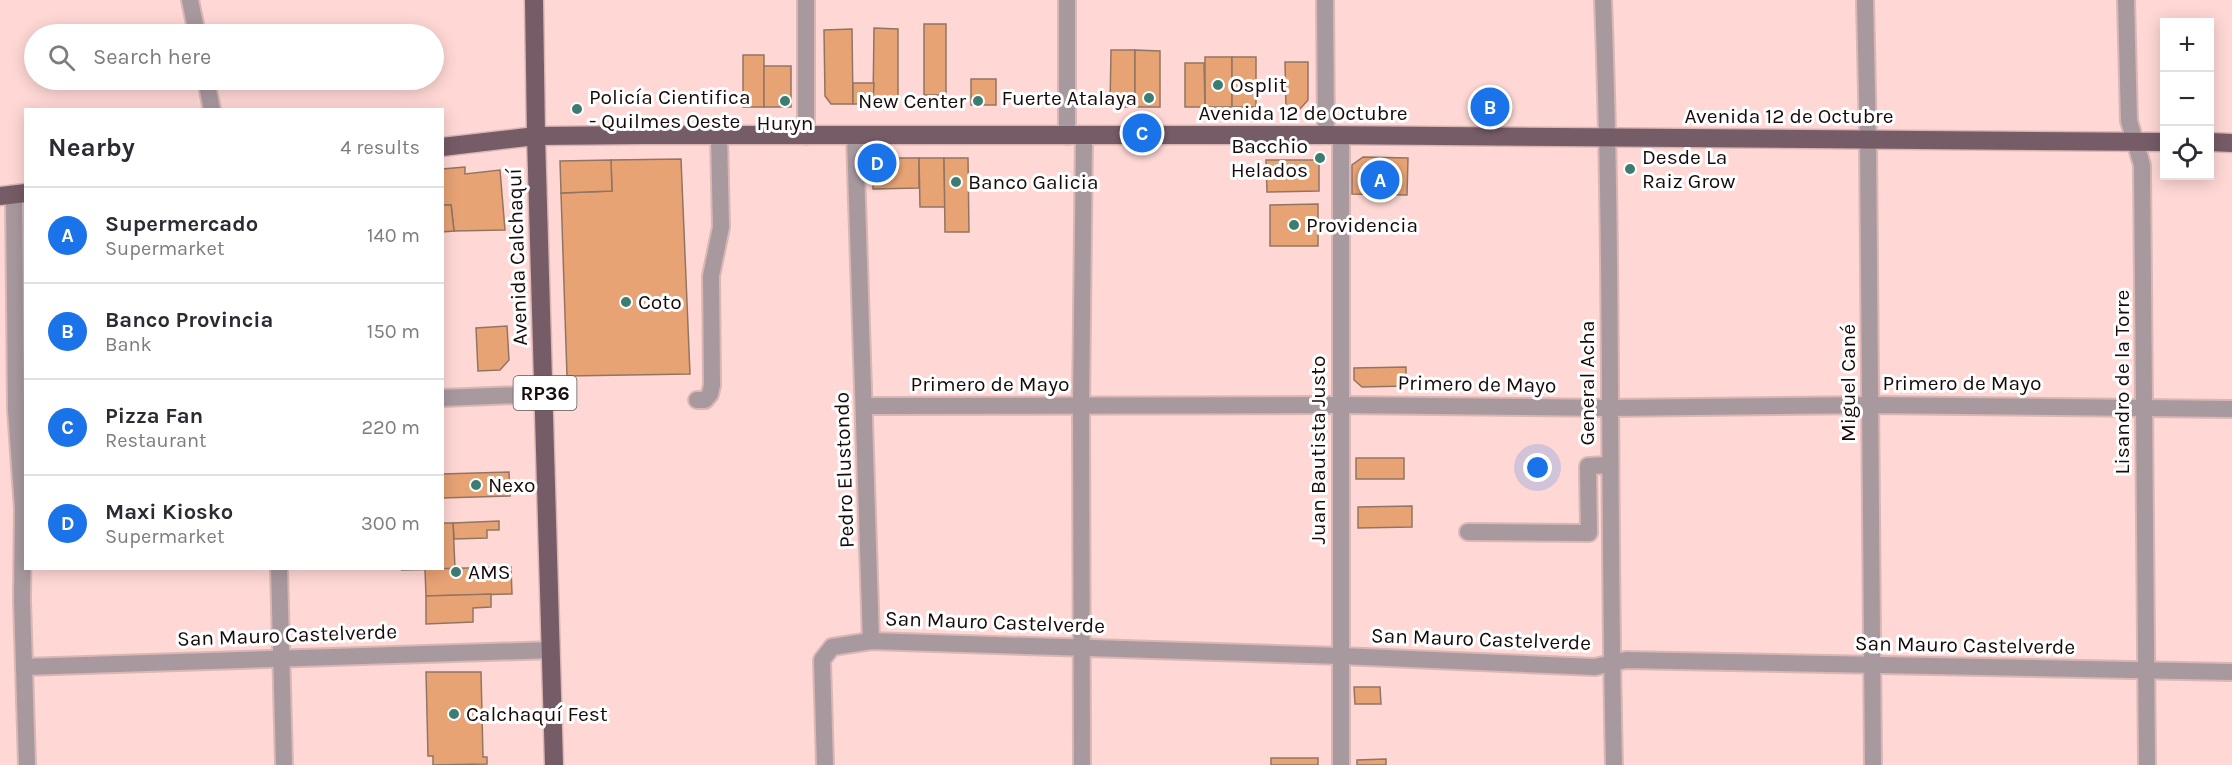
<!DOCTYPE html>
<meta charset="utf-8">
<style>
:root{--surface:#fff;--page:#f7f7f7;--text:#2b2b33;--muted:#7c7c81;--line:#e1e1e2;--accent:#1a73e8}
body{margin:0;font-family:Karla,sans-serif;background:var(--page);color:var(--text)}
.controls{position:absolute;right:18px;top:18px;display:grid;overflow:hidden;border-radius:0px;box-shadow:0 3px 15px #0003}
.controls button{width:54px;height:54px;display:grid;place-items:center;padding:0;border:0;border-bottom:2px solid var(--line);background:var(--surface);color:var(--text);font:30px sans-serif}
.you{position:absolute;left:1538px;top:468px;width:21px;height:21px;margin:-15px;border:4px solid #fff;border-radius:50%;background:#1a73e8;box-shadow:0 0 0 9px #1a73e833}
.badge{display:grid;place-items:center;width:39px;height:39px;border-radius:50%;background:var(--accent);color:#fff;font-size:20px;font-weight:700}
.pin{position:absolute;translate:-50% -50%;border:3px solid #fff;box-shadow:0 2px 6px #0006}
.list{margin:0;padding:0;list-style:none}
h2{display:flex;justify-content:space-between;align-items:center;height:78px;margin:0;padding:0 24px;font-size:26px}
h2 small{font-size:20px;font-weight:400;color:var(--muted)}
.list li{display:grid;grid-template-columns:39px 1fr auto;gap:18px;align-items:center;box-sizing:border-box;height:96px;padding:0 24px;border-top:2px solid var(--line)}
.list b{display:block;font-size:22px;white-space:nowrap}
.list p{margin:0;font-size:20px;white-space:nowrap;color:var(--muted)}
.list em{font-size:20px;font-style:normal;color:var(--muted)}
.icon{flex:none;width:33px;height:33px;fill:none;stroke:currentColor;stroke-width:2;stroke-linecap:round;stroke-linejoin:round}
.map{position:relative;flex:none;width:2232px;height:765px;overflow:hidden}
.search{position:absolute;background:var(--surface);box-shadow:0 3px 15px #0003;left:24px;top:24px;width:420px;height:66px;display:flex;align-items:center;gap:15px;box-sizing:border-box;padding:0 21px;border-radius:33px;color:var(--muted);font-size:22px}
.panel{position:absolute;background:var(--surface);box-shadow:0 3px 15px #0003;left:24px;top:108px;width:420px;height:462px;border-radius:0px}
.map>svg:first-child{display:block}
.building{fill:#e8a375;stroke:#917563;stroke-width:1.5}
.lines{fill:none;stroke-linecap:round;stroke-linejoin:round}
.minor-casing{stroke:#dab7b5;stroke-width:20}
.major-casing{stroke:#dab7b5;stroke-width:21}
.minor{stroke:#a8999f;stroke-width:16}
.major{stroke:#765c67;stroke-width:18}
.poi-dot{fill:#3b7e71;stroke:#fff;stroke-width:2}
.labels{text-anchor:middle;stroke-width:6;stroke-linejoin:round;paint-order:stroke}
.shield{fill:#fff;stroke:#5d5454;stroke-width:1.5}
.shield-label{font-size:20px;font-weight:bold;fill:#170a0a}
.poi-label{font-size:21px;fill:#170a0a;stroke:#fff;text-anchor:start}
.street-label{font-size:21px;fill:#170a0a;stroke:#fff}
</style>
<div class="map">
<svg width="2232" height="765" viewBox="0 0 2232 765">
<rect width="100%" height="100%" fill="#ffd8d5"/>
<g class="building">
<rect x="924" y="24" width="22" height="71"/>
<polygon points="874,28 898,29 898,104 873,104"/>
<polygon points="852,29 853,104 831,104 825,96 824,30"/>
<polygon points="1111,50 1135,50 1135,107 1110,107"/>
<polygon points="1135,50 1160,51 1160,107 1135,107"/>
<rect x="743" y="55" width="21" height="52"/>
<rect x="1205" y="57" width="27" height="50"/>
<rect x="1232" y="57" width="24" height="50"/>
<polygon points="1285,62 1308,62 1308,100 1299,110 1286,110"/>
<polygon points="1185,63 1204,63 1205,107 1185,107"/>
<rect x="764" y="66" width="27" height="41"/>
<rect x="971" y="79" width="25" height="26"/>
<polygon points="853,83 874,83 873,104 853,104"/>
<polygon points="1363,157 1408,158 1407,195 1352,194 1352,165"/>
<polygon points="873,158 919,158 919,188 873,189"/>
<polygon points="919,158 944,158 945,207 920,207"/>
<polygon points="944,158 968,158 969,232 945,232"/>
<polygon points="681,159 690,374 567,376 561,193 612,191 611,160"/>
<polygon points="611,160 612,191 561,193 560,161"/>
<polygon points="1266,160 1319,160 1319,191 1267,192"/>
<polygon points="465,167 465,174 500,170 505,230 454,231 451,205 442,205 442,169"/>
<polygon points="1318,204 1318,246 1270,246 1270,205"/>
<polygon points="442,205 451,205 454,231 442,232"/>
<polygon points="507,326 509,360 500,370 478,371 476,328"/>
<polygon points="1406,367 1406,386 1362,387 1354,380 1354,368"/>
<rect x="1356" y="458" width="48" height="21"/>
<polygon points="509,472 510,496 442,498 442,474"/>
<polygon points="1412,506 1412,527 1358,528 1358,507"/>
<polygon points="499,521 499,530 487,530 487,538 454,539 453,523"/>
<polygon points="442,523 453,523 455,569 401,570 442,568"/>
<polygon points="511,567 512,594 426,596 425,569"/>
<polygon points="491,594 491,607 473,608 473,622 426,624 426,596"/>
<polygon points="426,672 481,672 483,757 487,757 487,764 433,765 433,756 428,756"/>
<polygon points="1354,687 1380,687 1381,704 1355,704"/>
<rect x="1271" y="758" width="47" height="7"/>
<polygon points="1386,759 1386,765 1357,765 1357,760"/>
</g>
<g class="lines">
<defs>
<g id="minor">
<polyline points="190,0 197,34"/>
<polyline points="806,0 806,136"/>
<polyline points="1067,0 1067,136"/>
<polyline points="1325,0 1326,135"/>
<path d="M1603 0C1613 255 1608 510 1614 765"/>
<polyline points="1865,0 1868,139 1873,765"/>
<polyline points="2126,0 2129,121 2142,165 2147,765"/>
<polyline points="206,80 212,110"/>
<polyline points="855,137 871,641"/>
<polyline points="14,194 16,409 23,509 22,600 27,765"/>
<polyline points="442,398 545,394"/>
<polyline points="697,400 705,400 710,394 712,385 711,276 721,227 719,136"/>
<polyline points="865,406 1340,405 1610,408 1871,405 2232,409"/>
<polyline points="1468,532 1589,533 1588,466 1610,465"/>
<polyline points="279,568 284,765"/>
<polyline points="24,667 551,650"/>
<polyline points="825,765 822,660 832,647 871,641 1341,656 1595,667 1626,660 2232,672"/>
<polyline points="1082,765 1081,407 1084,136"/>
<polyline points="1341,765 1341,135"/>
</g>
<g id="major">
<polyline points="534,0 536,136 554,765"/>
<polyline points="2210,142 2232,143"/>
<polyline points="442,147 536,136 643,135 1326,135 2164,142"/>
<polyline points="0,196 26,193"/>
</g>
</defs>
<use href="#minor" class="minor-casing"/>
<use href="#major" class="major-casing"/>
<use href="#minor" class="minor"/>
<use href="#major" class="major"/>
</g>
<g class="poi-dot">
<circle cx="1218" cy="85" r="6"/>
<circle cx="1149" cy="98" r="6"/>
<circle cx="785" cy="101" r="6"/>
<circle cx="978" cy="101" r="6"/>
<circle cx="577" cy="109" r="6"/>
<circle cx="1320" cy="158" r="6"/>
<circle cx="1630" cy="169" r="6"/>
<circle cx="956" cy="182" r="6"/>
<circle cx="1294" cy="225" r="6"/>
<circle cx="626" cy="302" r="6"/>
<circle cx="476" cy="485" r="6"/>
<circle cx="456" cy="572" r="6"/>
<circle cx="454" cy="714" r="6"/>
</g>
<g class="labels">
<rect class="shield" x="513.5" y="376" width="63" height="34" rx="4.5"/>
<g class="shield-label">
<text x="545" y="400">RP36</text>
</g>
<g class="poi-label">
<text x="1230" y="92">Osplit</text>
<text x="589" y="104">Policía Cientifica<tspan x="589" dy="24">- Quilmes Oeste</tspan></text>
<text x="1137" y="105" text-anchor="end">Fuerte Atalaya</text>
<text x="966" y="108" text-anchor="end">New Center</text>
<text x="785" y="130" text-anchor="middle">Huryn</text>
<text x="1308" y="153" text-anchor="end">Bacchio<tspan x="1308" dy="24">Helados</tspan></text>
<text x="1642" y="164">Desde La<tspan x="1642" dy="24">Raiz Grow</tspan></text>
<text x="968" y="189">Banco Galicia</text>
<text x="1306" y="232">Providencia</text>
<text x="638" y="309">Coto</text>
<text x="488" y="492">Nexo</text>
<text x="468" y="579">AMS</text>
<text x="466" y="721">Calchaquí Fest</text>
</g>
<g class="street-label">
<text x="1303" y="120">Avenida 12 de Octubre</text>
<text x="1789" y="123">Avenida 12 de Octubre</text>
<text transform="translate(517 257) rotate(-92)" y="7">Avenida Calchaquí</text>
<text transform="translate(2122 382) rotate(-90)" y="7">Lisandro de la Torre</text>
<text transform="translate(1587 383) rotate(-90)" y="7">General Acha</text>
<text transform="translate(1848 383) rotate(-90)" y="7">Miguel Cané</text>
<text x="1962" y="390">Primero de Mayo</text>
<text x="990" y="391">Primero de Mayo</text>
<text transform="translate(1477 384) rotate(1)" y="7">Primero de Mayo</text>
<text transform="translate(1318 450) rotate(-90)" y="7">Juan Bautista Justo</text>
<text transform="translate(844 470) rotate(-92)" y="7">Pedro Elustondo</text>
<text transform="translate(995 622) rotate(2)" y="7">San Mauro Castelverde</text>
<text transform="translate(287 635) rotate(-2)" y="7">San Mauro Castelverde</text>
<text transform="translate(1481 639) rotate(2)" y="7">San Mauro Castelverde</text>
<text transform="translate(1965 645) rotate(1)" y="7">San Mauro Castelverde</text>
</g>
</g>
</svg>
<div class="controls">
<button>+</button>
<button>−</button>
<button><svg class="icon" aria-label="locate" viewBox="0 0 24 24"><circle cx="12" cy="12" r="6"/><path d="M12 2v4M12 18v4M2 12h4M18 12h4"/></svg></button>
</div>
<div class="you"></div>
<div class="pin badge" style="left:1380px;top:180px">A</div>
<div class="pin badge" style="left:1490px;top:107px">B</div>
<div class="pin badge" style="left:1142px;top:133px">C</div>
<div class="pin badge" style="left:877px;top:163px">D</div>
<div class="search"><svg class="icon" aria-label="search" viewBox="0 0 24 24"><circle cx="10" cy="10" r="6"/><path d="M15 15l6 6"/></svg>Search here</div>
<section class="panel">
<h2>Nearby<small>4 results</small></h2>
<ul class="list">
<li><span class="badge">A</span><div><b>Supermercado</b><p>Supermarket</p></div><em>140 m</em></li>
<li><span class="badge">B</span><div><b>Banco Provincia</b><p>Bank</p></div><em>150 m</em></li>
<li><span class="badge">C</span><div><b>Pizza Fan</b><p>Restaurant</p></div><em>220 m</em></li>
<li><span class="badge">D</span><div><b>Maxi Kiosko</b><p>Supermarket</p></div><em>300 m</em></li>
</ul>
</section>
</div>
